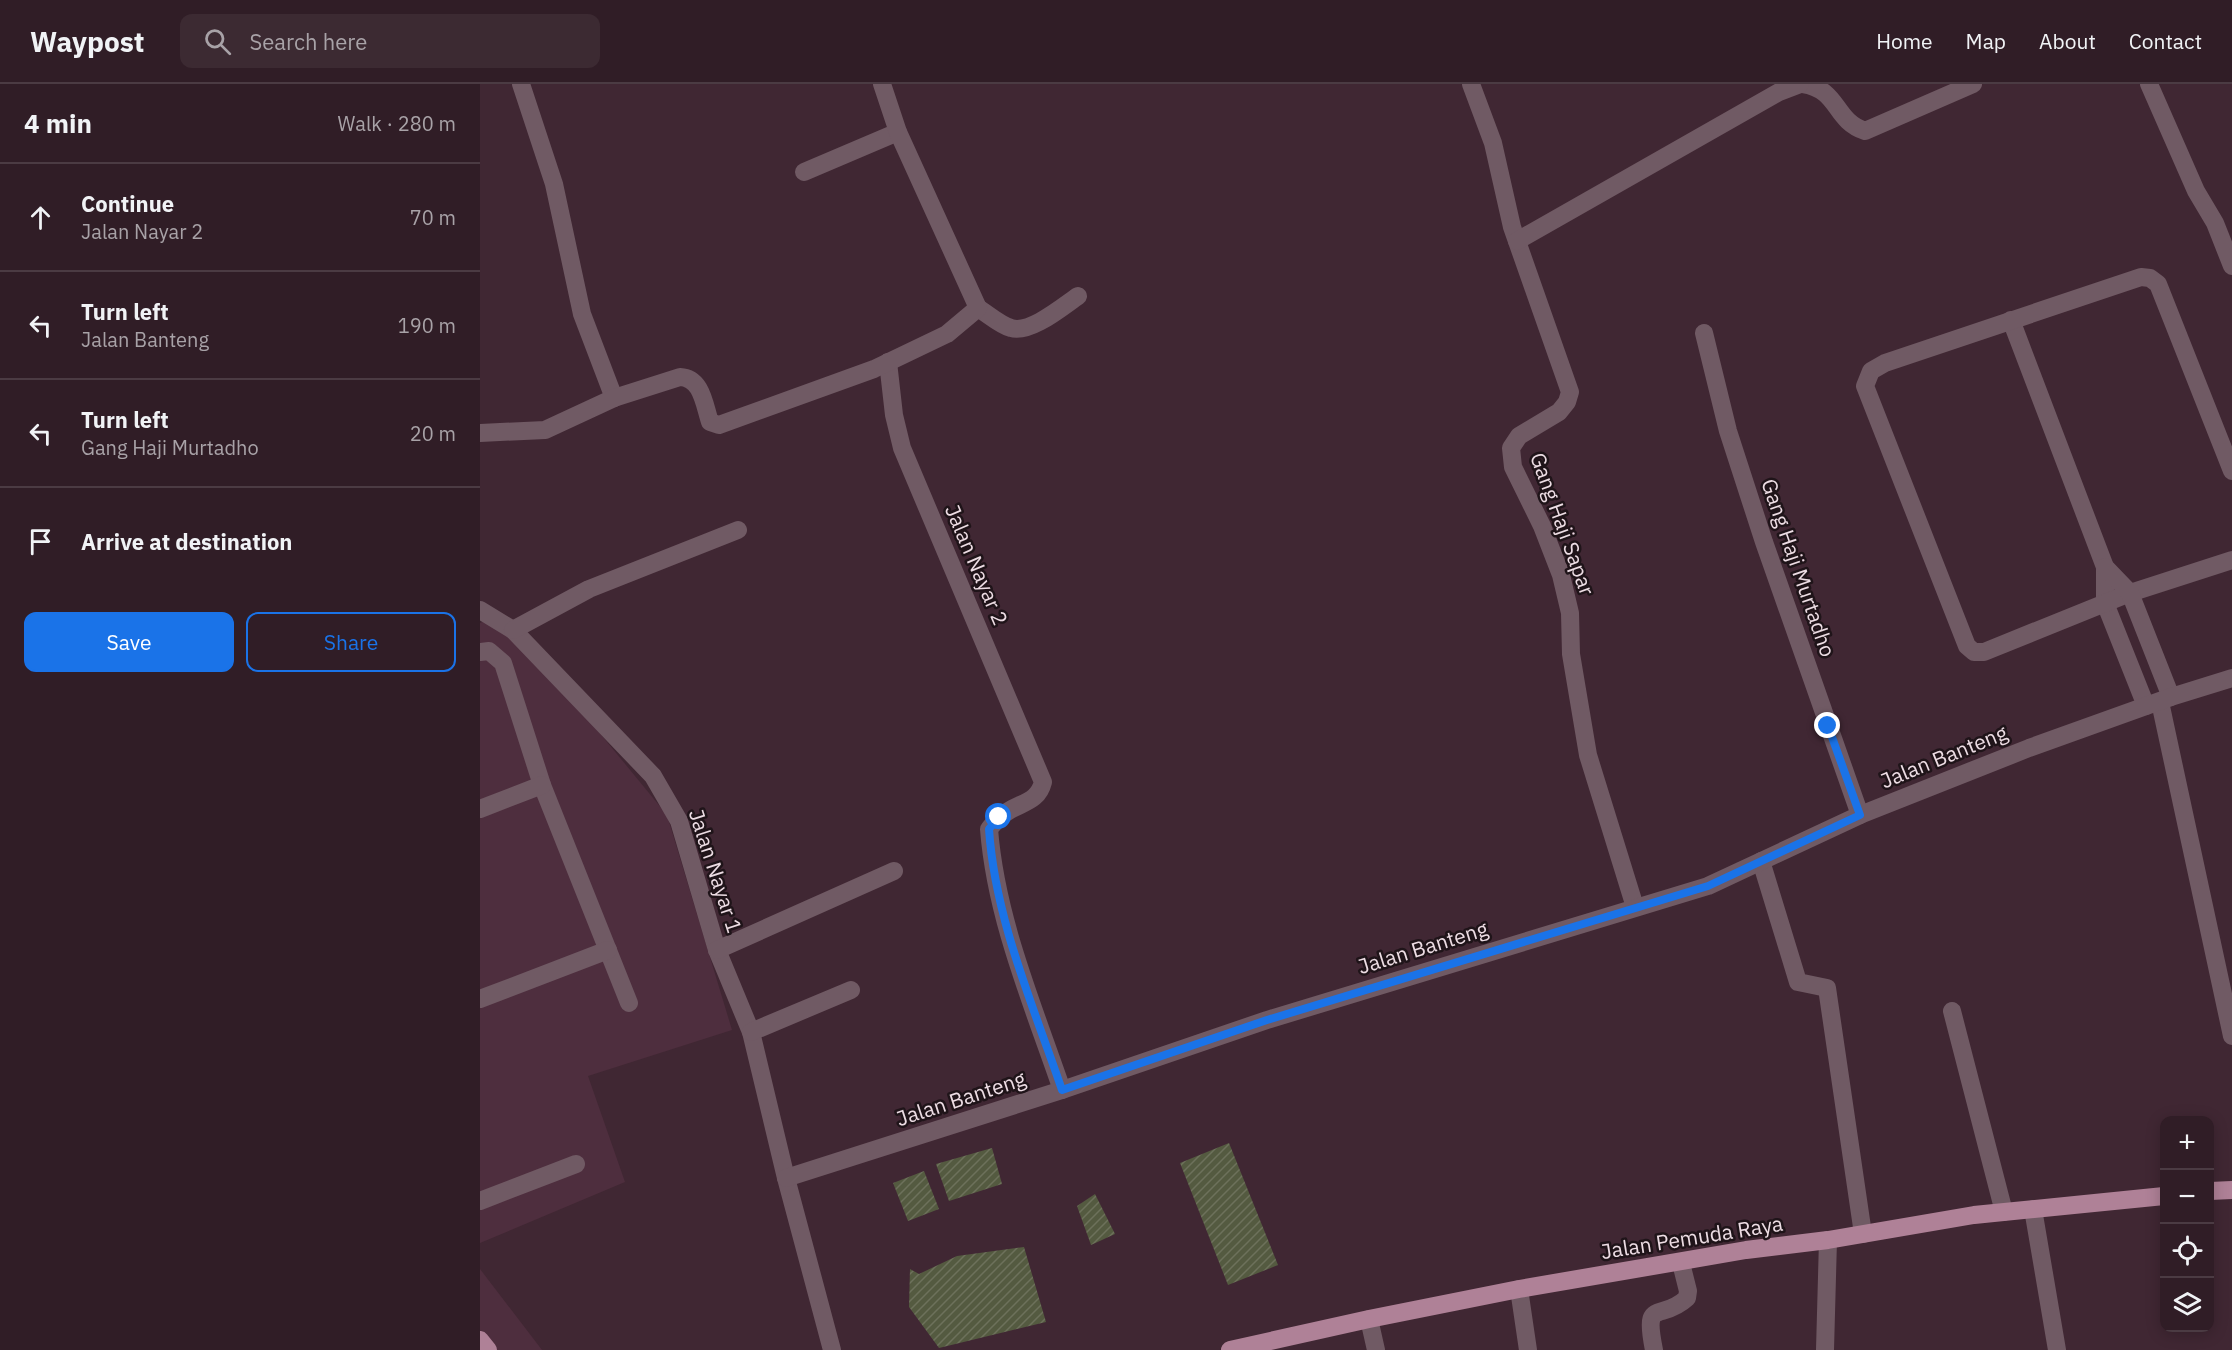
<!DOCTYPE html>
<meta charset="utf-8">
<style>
:root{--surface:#301d26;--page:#3c2a32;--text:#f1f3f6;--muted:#a8a2a7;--line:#4b3b43;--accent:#1a73e8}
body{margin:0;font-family:"IBM Plex Sans",sans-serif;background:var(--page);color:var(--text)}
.controls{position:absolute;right:18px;bottom:18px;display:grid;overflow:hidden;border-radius:12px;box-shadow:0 3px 15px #0003}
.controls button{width:54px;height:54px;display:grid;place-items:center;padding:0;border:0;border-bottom:2px solid var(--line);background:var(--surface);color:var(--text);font:30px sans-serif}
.stop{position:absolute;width:18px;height:18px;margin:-14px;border:4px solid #1a73e8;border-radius:50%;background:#fff}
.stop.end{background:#1a73e8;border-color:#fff;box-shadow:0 2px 6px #0008}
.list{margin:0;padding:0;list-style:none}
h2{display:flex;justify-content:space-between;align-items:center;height:78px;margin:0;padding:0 24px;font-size:26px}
h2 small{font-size:20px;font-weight:400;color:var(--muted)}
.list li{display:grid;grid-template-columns:39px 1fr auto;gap:18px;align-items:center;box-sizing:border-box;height:108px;padding:0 24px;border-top:2px solid var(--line)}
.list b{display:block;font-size:22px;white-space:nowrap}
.list p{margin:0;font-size:20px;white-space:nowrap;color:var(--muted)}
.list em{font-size:20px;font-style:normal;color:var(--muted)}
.actions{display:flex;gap:12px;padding:18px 24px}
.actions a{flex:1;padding:14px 0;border:2px solid var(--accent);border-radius:12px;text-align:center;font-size:21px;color:var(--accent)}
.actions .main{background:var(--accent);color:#fff}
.icon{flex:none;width:33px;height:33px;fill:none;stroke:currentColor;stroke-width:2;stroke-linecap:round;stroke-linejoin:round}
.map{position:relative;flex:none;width:1752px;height:1266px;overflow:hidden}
header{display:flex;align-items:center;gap:36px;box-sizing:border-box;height:84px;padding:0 30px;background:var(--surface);border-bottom:2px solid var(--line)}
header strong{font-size:28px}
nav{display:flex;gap:33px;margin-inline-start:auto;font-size:21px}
.search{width:420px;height:54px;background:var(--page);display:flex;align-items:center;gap:15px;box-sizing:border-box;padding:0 21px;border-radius:12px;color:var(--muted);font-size:22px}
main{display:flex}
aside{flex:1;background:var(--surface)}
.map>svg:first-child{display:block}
.built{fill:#4e2e3e}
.building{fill:url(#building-hatch)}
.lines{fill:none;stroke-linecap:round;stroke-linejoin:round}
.minor{stroke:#705a64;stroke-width:18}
.major{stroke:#af8197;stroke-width:18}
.route{stroke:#1a73e8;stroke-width:8}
.labels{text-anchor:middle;stroke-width:5;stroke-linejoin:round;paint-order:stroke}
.street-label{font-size:21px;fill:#eddde4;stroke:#1f1419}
</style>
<header>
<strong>Waypost</strong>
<div class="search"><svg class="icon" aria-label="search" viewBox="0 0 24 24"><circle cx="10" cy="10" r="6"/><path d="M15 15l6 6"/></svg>Search here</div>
<nav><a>Home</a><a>Map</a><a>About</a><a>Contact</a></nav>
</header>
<main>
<aside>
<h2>4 min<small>Walk · 280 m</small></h2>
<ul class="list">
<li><svg class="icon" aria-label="ahead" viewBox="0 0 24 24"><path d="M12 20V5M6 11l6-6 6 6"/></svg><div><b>Continue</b><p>Jalan Nayar 2</p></div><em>70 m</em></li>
<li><svg class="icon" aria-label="left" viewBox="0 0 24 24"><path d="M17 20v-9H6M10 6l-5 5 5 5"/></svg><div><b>Turn left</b><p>Jalan Banteng</p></div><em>190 m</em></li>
<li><svg class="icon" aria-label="left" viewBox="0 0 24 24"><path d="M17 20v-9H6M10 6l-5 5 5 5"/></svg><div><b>Turn left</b><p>Gang Haji Murtadho</p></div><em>20 m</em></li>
<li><svg class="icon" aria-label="arrive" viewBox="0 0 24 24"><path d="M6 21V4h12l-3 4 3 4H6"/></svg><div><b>Arrive at destination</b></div></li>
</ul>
<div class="actions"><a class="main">Save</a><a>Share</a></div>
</aside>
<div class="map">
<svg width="1752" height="1266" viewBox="0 0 1752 1266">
<defs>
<pattern id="building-hatch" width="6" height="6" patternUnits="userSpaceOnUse" patternTransform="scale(1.5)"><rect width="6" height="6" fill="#545a40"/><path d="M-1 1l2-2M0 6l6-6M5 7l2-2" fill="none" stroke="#6d715b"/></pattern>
</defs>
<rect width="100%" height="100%" fill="#402733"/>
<g class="built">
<polygon points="22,530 187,731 252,946 108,992 145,1098 0,1159 0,539"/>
<polygon points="0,1185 62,1266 0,1266"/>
</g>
<g class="building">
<polygon points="749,1059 798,1181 748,1201 700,1079"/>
<polygon points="512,1064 522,1100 469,1117 456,1080"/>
<polygon points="444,1087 459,1125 428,1137 413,1099"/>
<polygon points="615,1110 635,1150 611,1161 597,1122"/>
<polygon points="544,1163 566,1238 459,1264 429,1223 430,1185 439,1190 477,1172"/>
</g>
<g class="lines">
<g class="minor">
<polyline points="41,0 74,100 102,230 134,314"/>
<polyline points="991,0 1013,59 1032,143 1090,308 1087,318 1079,328 1039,352 1031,364 1033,383 1062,442 1081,491 1090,529 1091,570 1108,671 1155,823"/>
<path d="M1323 0C1360 6 1353 36 1385 47L1493 0"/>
<polyline points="1669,0 1716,107 1735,139 1752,182"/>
<polyline points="324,88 418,48"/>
<polyline points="1037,157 1299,8 1320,0"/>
<path d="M498 224C508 230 520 241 531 244 550 250 582 223 598 212"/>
<polyline points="1531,236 1625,483 1625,519 1666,622"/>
<polyline points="1224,249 1248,347 1284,458 1380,731"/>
<path d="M408 278 414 331 422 364 563 698C558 718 542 718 527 728 519 732 515 738 509 745 516 835 553 921 582 1006"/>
<path d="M0 349 65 346 134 314 200 293C222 294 224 320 230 338L239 341 394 285 467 250 498 224 418 48 402 0"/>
<polyline points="1752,387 1678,200 1670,194 1661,193 1405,279 1391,287 1385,302 1487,562 1494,568 1504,568 1650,509 1752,476"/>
<polyline points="1625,483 1650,509 1691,613"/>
<polyline points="0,526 33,546 173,692 199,737 237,866 271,948 306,1094 352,1266"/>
<polyline points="33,546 109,505 258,446"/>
<polyline points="0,568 9,567 23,579 62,701 149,919"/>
<polyline points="1680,618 1752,952"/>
<polyline points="0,725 62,701"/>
<polyline points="1281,777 1318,898 1347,904 1383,1150"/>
<polyline points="237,866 414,787"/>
<polyline points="0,915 128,866"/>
<polyline points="1472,927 1524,1128"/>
<polyline points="271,948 371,906"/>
<polyline points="306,1094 582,1006 787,936 1228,802 1380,731 1549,664 1691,613 1752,594"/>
<polyline points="0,1117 96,1080"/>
<polyline points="1553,1125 1577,1266"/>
<polyline points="1039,1205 1048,1266"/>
<polyline points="889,1235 896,1266"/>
<path d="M1174 1266C1163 1212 1180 1239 1207 1214L1208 1207 1201 1179"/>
<polyline points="1345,1266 1348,1156"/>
</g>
<g class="major">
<polyline points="1730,1107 1752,1106"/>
<polyline points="0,1256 8,1266"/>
<polyline points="750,1266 889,1235 1039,1205 1266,1166 1348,1156 1494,1131 1684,1112"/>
</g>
</g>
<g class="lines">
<path class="route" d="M519 733 509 745C515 835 553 921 582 1006L787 936 1228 802 1380 731 1348 642"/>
</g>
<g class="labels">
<g class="street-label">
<text transform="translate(1082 440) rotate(70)" y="7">Gang Haji Sapar</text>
<text transform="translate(496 481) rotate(67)" y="7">Jalan Nayar 2</text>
<text transform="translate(1318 484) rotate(71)" y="7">Gang Haji Murtadho</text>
<text transform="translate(1464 673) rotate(-22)" y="7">Jalan Banteng</text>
<text transform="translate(235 787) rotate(72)" y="7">Jalan Nayar 1</text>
<text transform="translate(943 864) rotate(-17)" y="7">Jalan Banteng</text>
<text transform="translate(481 1015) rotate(-18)" y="7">Jalan Banteng</text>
<text transform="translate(1212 1154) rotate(-9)" y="7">Jalan Pemuda Raya</text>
</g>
</g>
</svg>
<div class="controls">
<button>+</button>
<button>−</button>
<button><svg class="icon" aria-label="locate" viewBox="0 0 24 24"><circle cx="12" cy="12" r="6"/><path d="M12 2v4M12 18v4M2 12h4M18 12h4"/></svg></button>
<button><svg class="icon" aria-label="layers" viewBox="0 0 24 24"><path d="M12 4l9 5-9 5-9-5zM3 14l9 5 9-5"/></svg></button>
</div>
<div class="stop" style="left:519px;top:733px"></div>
<div class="stop end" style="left:1348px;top:642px"></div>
</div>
</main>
